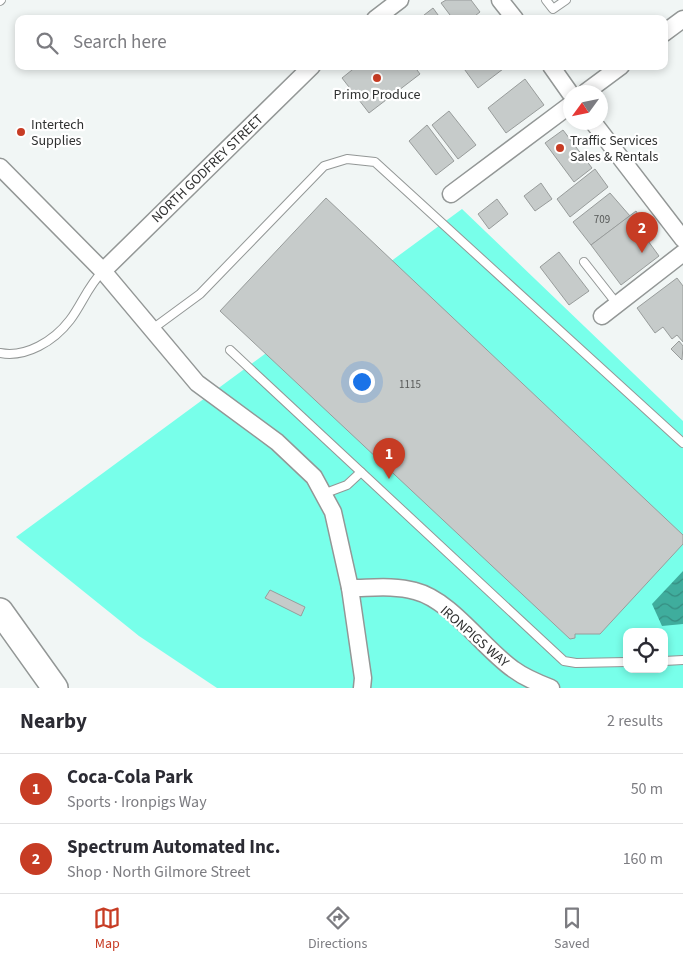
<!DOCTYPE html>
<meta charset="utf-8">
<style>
:root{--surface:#fff;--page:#f7f7f7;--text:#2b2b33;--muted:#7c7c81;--line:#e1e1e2;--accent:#c73c24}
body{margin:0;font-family:"Source Sans 3",sans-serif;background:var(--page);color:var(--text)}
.controls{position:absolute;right:15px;bottom:15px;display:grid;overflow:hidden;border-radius:10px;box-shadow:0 2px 8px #0003}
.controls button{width:45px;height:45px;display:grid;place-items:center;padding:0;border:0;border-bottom:1px solid var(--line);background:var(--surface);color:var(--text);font:25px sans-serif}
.compass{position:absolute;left:563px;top:85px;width:45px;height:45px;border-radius:50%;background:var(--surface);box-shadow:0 2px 8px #0003;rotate:237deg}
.you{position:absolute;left:361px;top:381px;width:18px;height:18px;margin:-12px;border:4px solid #fff;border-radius:50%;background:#1a73e8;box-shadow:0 0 0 8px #1a73e833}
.badge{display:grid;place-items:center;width:32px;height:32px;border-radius:50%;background:var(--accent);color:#fff;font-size:16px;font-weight:700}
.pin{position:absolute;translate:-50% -41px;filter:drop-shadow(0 1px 2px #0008)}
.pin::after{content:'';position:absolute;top:26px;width:18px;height:15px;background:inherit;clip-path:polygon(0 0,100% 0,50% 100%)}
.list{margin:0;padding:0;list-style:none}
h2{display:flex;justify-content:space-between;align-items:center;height:65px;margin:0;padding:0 20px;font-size:21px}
h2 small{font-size:16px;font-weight:400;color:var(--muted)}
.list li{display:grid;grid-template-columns:32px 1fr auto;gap:15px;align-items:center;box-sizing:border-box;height:70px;padding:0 20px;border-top:1px solid var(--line)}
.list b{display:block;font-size:19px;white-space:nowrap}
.list p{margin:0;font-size:16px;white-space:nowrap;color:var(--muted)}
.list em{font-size:16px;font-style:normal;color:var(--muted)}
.icon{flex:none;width:28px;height:28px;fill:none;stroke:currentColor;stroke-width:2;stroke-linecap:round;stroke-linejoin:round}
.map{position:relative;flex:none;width:683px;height:688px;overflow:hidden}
.search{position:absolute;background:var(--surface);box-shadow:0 2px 8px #0003;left:15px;right:15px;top:15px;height:55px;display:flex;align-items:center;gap:12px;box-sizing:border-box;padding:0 18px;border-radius:10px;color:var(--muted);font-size:19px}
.sheet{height:205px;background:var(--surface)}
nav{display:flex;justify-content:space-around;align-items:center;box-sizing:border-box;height:70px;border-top:1px solid var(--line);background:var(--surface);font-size:14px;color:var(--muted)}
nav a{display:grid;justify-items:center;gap:2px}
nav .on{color:var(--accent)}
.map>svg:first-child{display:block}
.pitch{fill:#78ffea;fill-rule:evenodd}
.water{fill:url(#water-waves)}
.building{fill:#c6cbca;stroke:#989c9b}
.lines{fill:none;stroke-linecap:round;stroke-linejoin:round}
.lane-casing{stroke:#939796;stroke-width:10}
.street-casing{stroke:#939796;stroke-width:19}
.primary-casing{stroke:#939796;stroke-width:28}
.lane{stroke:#fff;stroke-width:8}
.street{stroke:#fff;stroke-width:16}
.primary{stroke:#fff;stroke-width:25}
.poi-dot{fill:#c73c24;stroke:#fff;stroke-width:2}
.labels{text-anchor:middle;stroke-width:4.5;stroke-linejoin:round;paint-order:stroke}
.number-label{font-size:11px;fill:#565857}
.poi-label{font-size:14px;fill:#303131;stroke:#fff;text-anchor:start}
.street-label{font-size:14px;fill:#303131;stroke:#fff}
</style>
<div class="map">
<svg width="683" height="688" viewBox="0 0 683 688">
<defs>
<pattern id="water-waves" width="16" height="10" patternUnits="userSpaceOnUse" patternTransform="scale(1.25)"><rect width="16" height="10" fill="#3fad9d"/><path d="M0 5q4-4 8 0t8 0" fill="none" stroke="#358d81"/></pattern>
</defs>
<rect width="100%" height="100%" fill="#f1f6f5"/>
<path class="pitch" d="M462 209 683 421V688H217L139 636 16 537ZM627 632H664V669H627Z"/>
<polygon class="water" points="683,571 683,624 662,626 652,604"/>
<g class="building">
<polygon points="446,0 471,0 480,12 471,19 453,19 441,3"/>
<polygon points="433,8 441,19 419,19"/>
<polygon points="357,66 414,66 420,74 369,113 342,78"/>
<polygon points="462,66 507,66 478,88"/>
<polygon points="525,79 544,105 506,133 488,108"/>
<polygon points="449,111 476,145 458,159 432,125"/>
<polygon points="427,125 454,161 436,175 409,141"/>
<polygon points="563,130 592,168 574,182 545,143"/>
<polygon points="595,169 608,187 570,217 557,199"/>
<polygon points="541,183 552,199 535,211 524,196"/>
<polygon points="610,193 630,216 591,245 573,222"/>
<polygon points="326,198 683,535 683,544 600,634 575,634 575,638 570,639 220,311"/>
<polygon points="497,199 508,214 489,229 478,214"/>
<polygon points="636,211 641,219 635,223 659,256 621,285 591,245"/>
<polygon points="559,252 589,291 569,305 540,267"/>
<polygon points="677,278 683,286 683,342 677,335 672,339 663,327 655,333 637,308"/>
<polygon points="679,341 683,346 682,360 671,349"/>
<polygon points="270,590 305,607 301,616 265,598"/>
</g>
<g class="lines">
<defs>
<g id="lane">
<polyline points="546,0 553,9 566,0"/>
<polyline points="0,1 1,0"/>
<polyline points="584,262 617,304"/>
<polyline points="151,330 200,294 324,166 347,159 375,162 683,443"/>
<polyline points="230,350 564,661 576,663 627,662"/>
<path d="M0 353C26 358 54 341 70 320 82 304 88 286 103 271"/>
<polyline points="323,494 347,485 361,472"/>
<polyline points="664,661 683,660"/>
</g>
<g id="street">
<polyline points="500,0 515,19"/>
<polyline points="375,19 400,0"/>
<polyline points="664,33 683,19"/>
<polyline points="551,66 570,93"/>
<polyline points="586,92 621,66"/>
<polyline points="593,122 683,239"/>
<polyline points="0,167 103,271 197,383 277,442 314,477 333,512 350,588"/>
<polyline points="451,194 570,105"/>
<polyline points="103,271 312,66"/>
<polyline points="602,316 683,253"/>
<path d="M362 688 363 678 350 588C371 588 394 585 415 591 451 600 483 648 513 669 525 678 538 683 551 688"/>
</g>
<polyline id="primary" points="0,611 55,688"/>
</defs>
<use href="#lane" class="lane-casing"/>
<use href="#street" class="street-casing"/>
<use href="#primary" class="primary-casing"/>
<use href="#lane" class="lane"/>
<use href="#street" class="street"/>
<use href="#primary" class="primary"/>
</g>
<g class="poi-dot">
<circle cx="377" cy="78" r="5"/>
<circle cx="21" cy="132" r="5"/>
<circle cx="560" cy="148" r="5"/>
</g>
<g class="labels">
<g class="number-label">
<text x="602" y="223">709</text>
<text x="410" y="388">1115</text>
</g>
<g class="poi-label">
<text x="377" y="99" text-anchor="middle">Primo Produce</text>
<text x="31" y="129">Intertech<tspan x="31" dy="16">Supplies</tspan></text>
<text x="570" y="145">Traffic Services<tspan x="570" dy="16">Sales &amp; Rentals</tspan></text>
</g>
<g class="street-label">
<text transform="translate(207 168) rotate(-44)" y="5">NORTH GODFREY STREET</text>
<text transform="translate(475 636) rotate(41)" y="5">IRONPIGS WAY</text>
</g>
</g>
</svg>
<div class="controls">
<button><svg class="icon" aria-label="locate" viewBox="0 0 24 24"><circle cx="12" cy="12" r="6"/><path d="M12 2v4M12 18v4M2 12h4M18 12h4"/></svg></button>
</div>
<svg class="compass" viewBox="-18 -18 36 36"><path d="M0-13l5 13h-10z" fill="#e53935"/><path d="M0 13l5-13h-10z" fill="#7c7c81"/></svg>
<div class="you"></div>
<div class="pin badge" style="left:389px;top:479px">1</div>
<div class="pin badge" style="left:642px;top:253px">2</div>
<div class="search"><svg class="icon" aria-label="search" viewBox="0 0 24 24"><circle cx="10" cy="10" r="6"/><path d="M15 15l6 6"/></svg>Search here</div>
</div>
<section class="sheet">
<h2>Nearby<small>2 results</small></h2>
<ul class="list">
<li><span class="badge">1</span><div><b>Coca-Cola Park</b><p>Sports · Ironpigs Way</p></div><em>50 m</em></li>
<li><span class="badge">2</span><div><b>Spectrum Automated Inc.</b><p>Shop · North Gilmore Street</p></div><em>160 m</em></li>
</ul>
</section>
<nav>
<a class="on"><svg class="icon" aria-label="map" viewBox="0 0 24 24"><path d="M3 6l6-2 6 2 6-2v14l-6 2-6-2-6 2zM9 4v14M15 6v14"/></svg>Map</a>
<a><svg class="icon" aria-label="directions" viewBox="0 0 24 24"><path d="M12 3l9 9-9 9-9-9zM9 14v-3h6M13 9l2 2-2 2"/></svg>Directions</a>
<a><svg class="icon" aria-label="saved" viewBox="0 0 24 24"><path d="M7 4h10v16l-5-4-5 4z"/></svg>Saved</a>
</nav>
